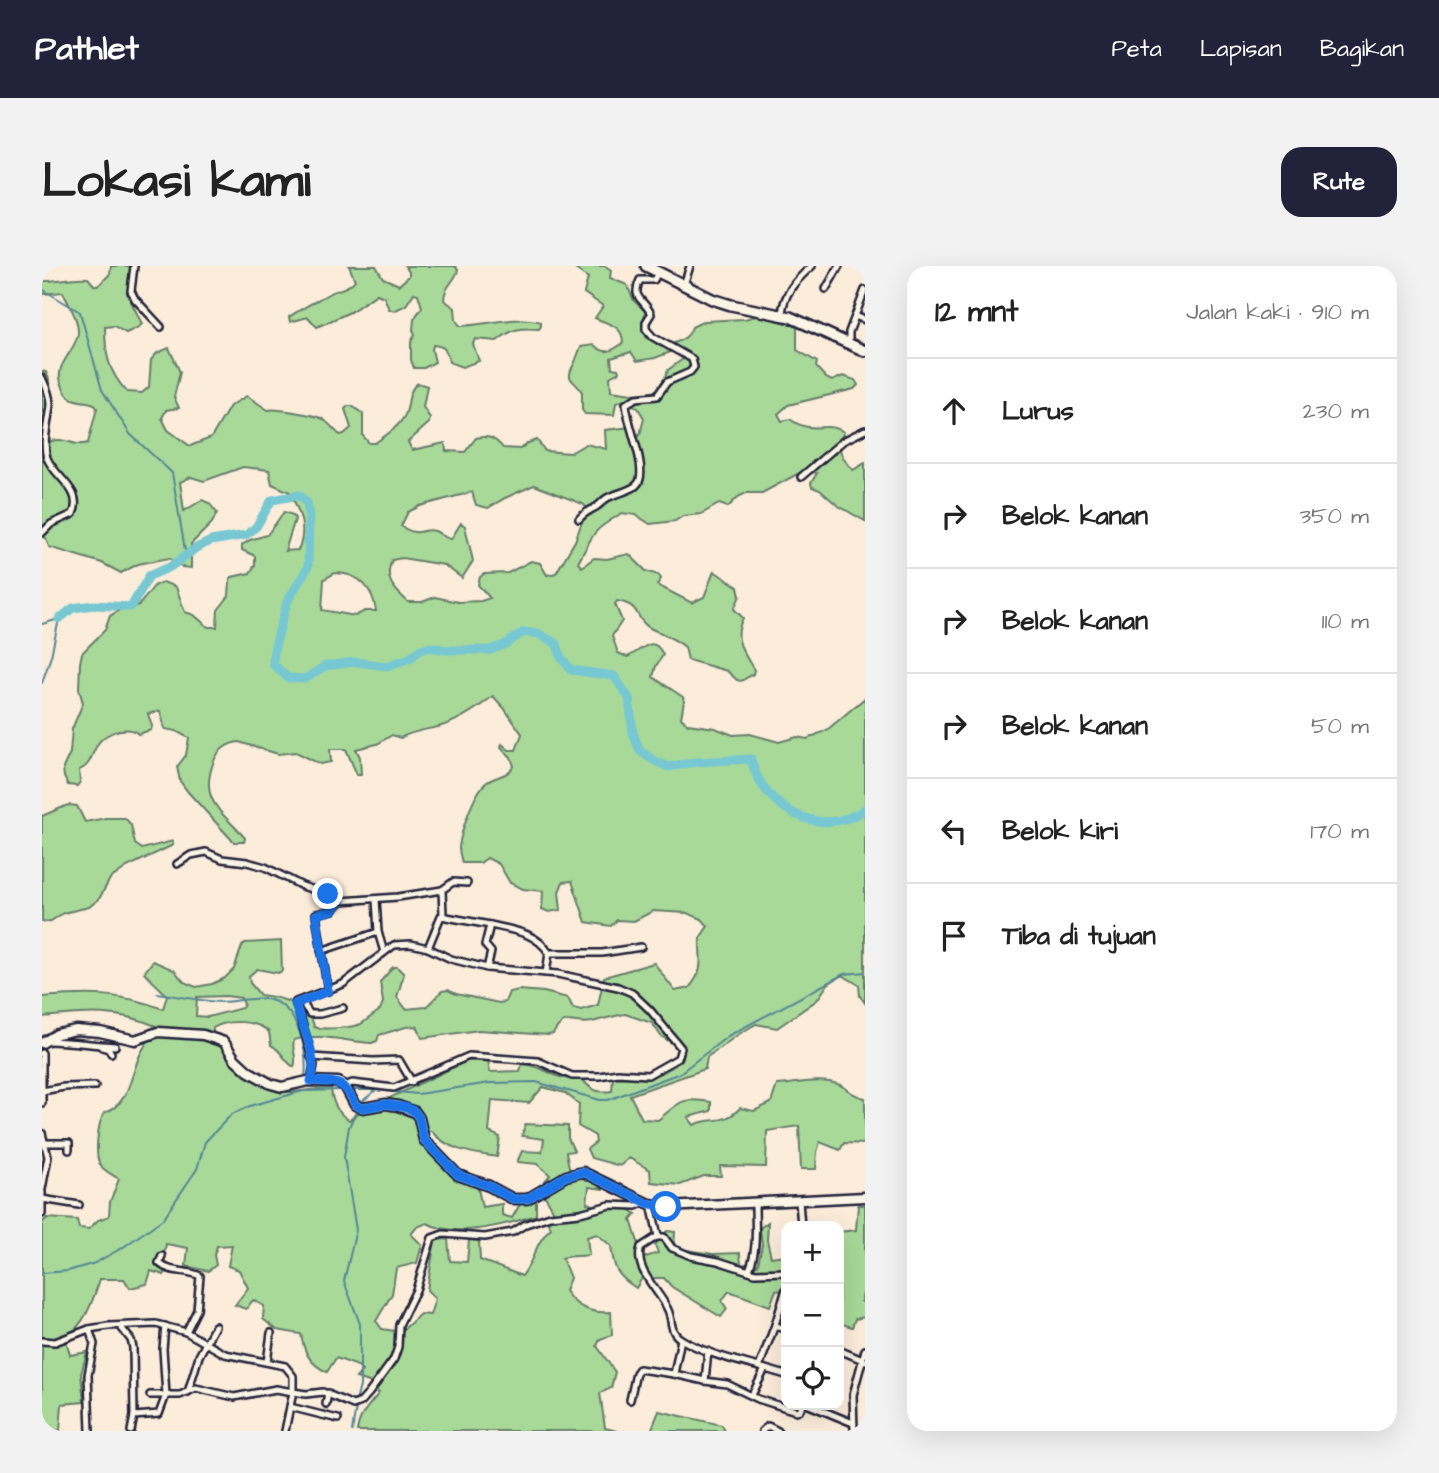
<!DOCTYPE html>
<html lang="id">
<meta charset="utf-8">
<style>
:root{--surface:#fff;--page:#f2f2f2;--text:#222;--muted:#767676;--line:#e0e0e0;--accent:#22223b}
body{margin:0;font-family:"Architects Daughter",sans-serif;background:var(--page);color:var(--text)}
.controls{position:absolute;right:21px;bottom:21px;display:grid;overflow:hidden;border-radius:14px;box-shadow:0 7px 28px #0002}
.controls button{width:63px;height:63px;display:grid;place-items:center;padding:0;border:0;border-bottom:2px solid var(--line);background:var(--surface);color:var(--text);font:35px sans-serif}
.stop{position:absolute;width:21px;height:21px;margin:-16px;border:5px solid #1a73e8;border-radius:50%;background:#fff}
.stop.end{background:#1a73e8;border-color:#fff;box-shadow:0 2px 7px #0008}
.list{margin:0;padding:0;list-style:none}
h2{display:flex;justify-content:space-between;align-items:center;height:91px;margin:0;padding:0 28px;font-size:30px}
h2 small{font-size:23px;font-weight:400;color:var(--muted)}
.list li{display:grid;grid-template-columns:46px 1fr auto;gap:21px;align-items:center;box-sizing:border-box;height:105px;padding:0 28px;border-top:2px solid var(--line)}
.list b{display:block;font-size:26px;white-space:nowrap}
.list em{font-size:23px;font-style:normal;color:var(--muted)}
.icon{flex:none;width:38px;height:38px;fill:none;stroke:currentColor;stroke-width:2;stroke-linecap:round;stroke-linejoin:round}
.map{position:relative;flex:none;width:823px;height:1165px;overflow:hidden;border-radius:21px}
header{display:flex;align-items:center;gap:42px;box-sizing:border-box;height:98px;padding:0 35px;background:var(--accent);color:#fff}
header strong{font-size:33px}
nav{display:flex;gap:38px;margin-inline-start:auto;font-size:24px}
.intro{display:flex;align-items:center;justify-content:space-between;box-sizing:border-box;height:168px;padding:0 42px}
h1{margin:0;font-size:49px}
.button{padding:18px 32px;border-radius:21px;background:var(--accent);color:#fff;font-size:24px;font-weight:700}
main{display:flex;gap:42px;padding:0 42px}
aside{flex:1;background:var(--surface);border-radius:21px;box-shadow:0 7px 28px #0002}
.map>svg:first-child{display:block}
.green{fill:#a8d999;stroke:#657e6a;stroke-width:2;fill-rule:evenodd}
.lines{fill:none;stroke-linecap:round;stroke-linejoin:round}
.stream{stroke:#558696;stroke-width:2}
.river{stroke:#77c8d2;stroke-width:9}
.street-tunnel{stroke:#d0c4ba;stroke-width:5;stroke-dasharray:5 2.5;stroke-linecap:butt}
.street-casing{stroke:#22223b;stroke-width:10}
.secondary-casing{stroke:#22223b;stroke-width:13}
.primary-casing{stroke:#22223b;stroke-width:14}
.street{stroke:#fcf5e5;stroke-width:5}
.secondary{stroke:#fcf5e5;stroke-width:8}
.primary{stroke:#fcf5e5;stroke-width:9}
.route{stroke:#1a73e8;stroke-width:9}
</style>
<header>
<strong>Pathlet</strong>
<nav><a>Peta</a><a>Lapisan</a><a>Bagikan</a></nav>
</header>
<div class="intro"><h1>Lokasi kami</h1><a class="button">Rute</a></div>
<main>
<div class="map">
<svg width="823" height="1165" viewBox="0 0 823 1165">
<rect width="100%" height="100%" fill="#fcecda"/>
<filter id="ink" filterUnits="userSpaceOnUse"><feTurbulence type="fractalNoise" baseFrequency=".0143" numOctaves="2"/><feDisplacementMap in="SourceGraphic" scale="14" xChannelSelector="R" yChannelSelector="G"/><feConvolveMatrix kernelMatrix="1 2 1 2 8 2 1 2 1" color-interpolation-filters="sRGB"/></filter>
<g filter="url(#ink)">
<g class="green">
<path d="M69 0H90L85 27 100 58 97 61 84 67 72 60 63 61C63 88 66 105 85 126L100 127 107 121 109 94 115 87 127 82 138 106 132 131 137 142 124 144 120 152 126 164 148 180 169 172 188 140 205 130 226 144C233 142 274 149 281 153 287 157 292 164 298 169L302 168 309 162 303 143 306 140H310L321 148V170L327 177H333C343 170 357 161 363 149 368 138 365 124 376 117L385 120 381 141 388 152 387 157 366 176 370 184 403 177 404 185 423 186 434 172C446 169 453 172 461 182L478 183 486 177 495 174 503 185 528 187 544 178 564 183 563 164 589 161 591 166 598 169 602 152 596 142 582 134 574 137 572 149 543 148 540 144V126C532 112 522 116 532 98 535 92 536 87 539 81L552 79C563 89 569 86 581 77 581 59 566 58 553 52L561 40 542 27 546 12 529 0H563L569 4 568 12 585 19 592 35 603 45 601 62 604 71 620 81C632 77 646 75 650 61L662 55 703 53 717 49 755 60V84L775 96 774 101 784 112 790 115 801 110 813 114 816 119 812 123 746 139 736 148 740 155 748 153C770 170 786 154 802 166 793 181 800 193 811 204L823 197V255L795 239 778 224 770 221 769 217 775 207 761 205 720 227H704L696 231 686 241 677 238 659 248 641 250 633 255 608 258 594 249 580 247C549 266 553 265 536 297L540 301 552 292 565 293 587 288 604 305 617 309 619 313 615 319 650 337 662 331 672 305 696 321 698 330 692 343 701 352C690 373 701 385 712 404L711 408 699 415 695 414 685 405 646 394 643 381C632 372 620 368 608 362 591 353 602 340 575 335L573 338 580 355 570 370 576 387 585 391C599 386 611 366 621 389L614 400 611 411 641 431 642 435 639 452 646 458 673 462 691 469 708 468 737 476 755 471 765 473 785 464 823 432V737L818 730 817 719 800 709 786 718 775 734 735 762 714 758 697 768 665 791 663 803 588 829 600 853 616 854C639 835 639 831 669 836V845L646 851 652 859C669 850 682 860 698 842L712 845 729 837 735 819C754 818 780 811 798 819 810 825 806 828 823 832V878L802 877 798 884 778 876 775 886 774 903H759L757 860 725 865 724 901 678 900 679 910H662L638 919 609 916 608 904 587 892 578 900 549 892 545 883 554 876 553 870 536 860 537 838 523 827 501 821 487 837 450 834 447 866 458 871 455 891C430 887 407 885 389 865H386L384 872 401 895 432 918 436 923 440 941 460 938V949L470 952 478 938 494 935V949C464 959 414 973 385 957L375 961 369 968 380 979 375 997 354 1002 350 1028 334 1055 340 1063 359 1066 378 1048 388 1049 393 1033 385 1024 393 974 406 973 408 995 425 996 427 974 437 975 438 994 480 1010C493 993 493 976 509 962L506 955 512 952V946L505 933 496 923 508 909 496 898 475 896 480 885 500 886 502 873 480 870 483 858 526 860V872L532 885 524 886 529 911 544 912 563 919 561 923 547 921 545 937 563 943H586L594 948 589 954 601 992 616 987 613 979 625 965 633 966 632 982 671 988 698 987 699 998 716 999 720 979 718 962 726 956 725 974 729 991 744 989V1026L734 1024 728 1040 687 1025 680 1035 685 1043 679 1051 630 1021 622 1012H600L594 1022C574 1009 572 1003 569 980L555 968 545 971 547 989C537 991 530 989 520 992L528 1012 523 1025C534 1042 549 1048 569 1046L570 1069 558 1073 555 1080 573 1106 569 1122 558 1127 563 1162 575 1165H315C317 1149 327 1139 337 1127L327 1116 314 1112 320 1105 316 1100 294 1092 285 1106C268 1098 262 1087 259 1068L235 1064 221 1053 222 1040 211 1034 204 1043 193 1039 206 1022 197 1004 186 1000 190 979 175 980 172 989 174 999 166 1005 144 1000 146 982 124 978 120 1000 126 1003 122 1009 109 1005 105 1018 88 1022 82 1013H58C51 1034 43 1060 23 1071L28 1089 45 1086 39 1108 42 1136 20 1138 18 1165 0 1163V957L5 952 35 954 37 962 47 963 56 954 67 950 68 936 77 913C71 909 62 905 58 899 52 888 56 857 62 847 88 838 88 810 98 789 103 778 110 771 114 760 74 743 42 747 0 751V731C47 727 77 726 121 743L125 729 102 707 111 695 132 704 142 716 154 721 170 718 183 712 192 703 200 680 203 677 239 675 240 705 236 707 215 703 207 710 208 717 218 729C238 731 269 739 272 761 280 764 310 762 319 758 322 756 334 747 338 744L341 736 338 716 351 701H355L362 708 355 731 364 743 384 741 400 725 406 724 414 728 457 737 463 736 467 726 477 724 502 726 526 732 531 742 539 744 556 739 562 711 612 697 633 725 647 722C664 702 657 695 658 672L666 660 660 653 645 647 611 645 592 655 575 654 569 660 544 656 530 615 521 616 517 626 519 644 507 646 500 643 501 625 481 623 468 617 457 598 445 592 438 597H420C419 592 417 586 417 581 419 565 432 526 445 516 455 510 466 510 472 500L469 491 459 481 460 478 467 484H474L480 468 462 442 451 430C436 442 415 456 396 461 382 464 371 465 358 472L350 469 335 478 314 483 318 491 319 509H315L304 483H288L289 496 278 498 254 486 236 488 197 476C186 477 176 484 172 495 156 535 180 545 203 572L202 576H192L189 573 146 526 138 515 135 501 144 489 147 472 134 465 123 463 118 445 106 448 110 460 109 464 96 468C88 459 69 465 60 473 49 482 52 499 37 504L38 516 35 520 26 519 22 511 21 502 28 487 30 463 41 437 37 423 38 397 40 387 63 364 68 350 79 343 97 339 113 319 121 316 134 321 143 346 152 349 166 361H175L176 344 187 330 188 314 190 311 208 307 213 299V290L200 284V279L208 274 225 269 242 246 251 249 253 253 243 285 256 284C266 263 257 245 248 226L230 218 227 204 201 201 162 215 149 211 138 216 142 245 160 234 167 237 175 247 170 257 149 278V302L140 301 127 292 96 298 79 307 60 297 7 281 4 272 0 271V105L4 106 7 113 1 171 7 176C23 169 30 182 46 177L55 142 52 138C46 135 38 136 31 133 26 131 23 126 21 121 9 99 34 87 36 67 37 53 26 38 21 26L1 28 0 32V15C17 16 29 10 46 12L52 19 56 20 68 8ZM636 83 643 85 641 93 626 104 619 121 610 126 590 128 569 125 568 111 577 106 576 103 570 102 569 92 589 86 595 95 613 92ZM492 219 541 238 545 242 533 275 514 307 505 309 498 297 489 295 466 307 442 308 438 311 436 319 448 332 439 335 416 336 393 331 380 336H366C352 323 341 313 350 294L360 292 402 299 420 312 431 295 423 260 419 257 409 273C401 272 400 268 393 265 379 261 378 273 359 260L366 246 378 240 430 226 434 239 446 242 463 232ZM293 307C317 307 331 322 334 345H323L313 350 280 344 282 313ZM184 730 199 732 202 738 200 742 166 751 154 750 155 731ZM583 748 610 757 619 770 642 785 641 792C618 815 599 810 571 812L570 825C555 827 550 825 540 813 513 816 505 800 480 798L478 805 448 806 446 794 425 795 318 846 307 854C295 847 290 836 289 822 279 822 250 827 244 826 213 819 199 786 171 773V762C186 753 215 754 227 766L229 779C241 785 242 796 252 801 256 791 249 784 252 774 277 766 304 776 330 777L335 775 337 769 364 761 375 760 380 772 437 764 506 769 511 768C523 746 532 760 550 756 561 753 572 750 583 748Z"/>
<path d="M307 0H334L341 12 357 19 367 10V6L363 0H413L416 4C413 16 402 20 402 34L413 42 414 54 418 60C443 59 475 49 499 56V60L497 63C478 61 470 63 455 75L433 73 431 78 437 95 420 101 407 96C404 84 404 80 391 79L390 84 393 96 382 102H372L369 94V76L373 68 371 64 372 53 380 41 376 28 372 27 364 39 352 45 347 43 342 31 335 28 308 46 275 61 266 51 248 56 247 51C260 42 274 35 288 27 297 23 307 22 313 14Z"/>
<polygon points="26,539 35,540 43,556 64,552 83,552 89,559 93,578 100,583 131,575 131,579 85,601 68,613 57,633 47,641 21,647 9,655 0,656 0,550"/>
<polygon points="816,939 823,939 823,1021 819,1035 823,1038 823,1051 813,1053 810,1061 797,1057 797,966 814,964"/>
<polygon points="617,1145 680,1159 683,1165 609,1165"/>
</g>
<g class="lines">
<g class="stream">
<polyline points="0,23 38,46 60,124 88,168 130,207 144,290"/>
<polyline points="0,358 17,353 9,390 0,417"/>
<path d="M115 727C136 730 158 735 180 736 195 736 213 730 228 734 257 741 266 787 263 812"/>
<polyline points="309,824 331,824"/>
<polyline points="317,838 334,824 376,828 448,817 494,816 558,834 566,834 638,807 686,770 802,708 823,706"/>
<polyline points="0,1007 26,1005 53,997 80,982 121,953 155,903 163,876 190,848 208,840 261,825 300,824"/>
<polyline points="314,1136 318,1120 318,1058 302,1015 314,964 302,891 307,861 315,843"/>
<polyline points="310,1165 314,1142"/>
</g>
<path class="river" d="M17 353 31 342 52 339 89 341 107 310 128 301 154 282 169 275 204 269 214 261 230 234 257 229 265 237 267 251 266 301 245 336 232 384 231 398 246 412 263 413 283 400 314 396 345 400 368 392 379 383 390 381 404 384H448L462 379 482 366 497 368 515 378 519 391 529 404 572 410 587 432 591 467 598 485 611 494 626 501 653 496 709 493C720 542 779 575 823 543"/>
<polyline class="street-tunnel" points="283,1147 284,1138"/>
<defs>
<g id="street">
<polyline points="92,0 89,25 93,33 119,61"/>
<polyline points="642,19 648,0"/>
<polyline points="784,23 797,0"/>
<path d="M740 49C741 28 754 14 770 0"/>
<polyline points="813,50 823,54"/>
<polyline points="807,78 807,66 823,24"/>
<path d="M0 112C4 120 8 129 8 138 7 155 0 175 5 192 13 212 42 224 31 248L9 258 0 267"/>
<polyline points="759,211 801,175 823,164"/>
<path d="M537 253C543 246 547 245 554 241 559 238 562 233 567 231 591 221 604 225 597 191 593 173 586 156 584 138L594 132 615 130 625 116 648 106 652 101 650 93 611 71 604 63V56L609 48C602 32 589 34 598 14H612L616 6"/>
<polyline points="135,598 149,589 164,586 180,593 205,596 223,601 260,620 294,631 299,635"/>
<polyline points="400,624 401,649"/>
<polyline points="334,633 336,666 342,686"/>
<path d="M448 659C470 664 494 666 507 687L504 707"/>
<polyline points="386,682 399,650 448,659 443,679 449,686 445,702"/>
<polyline points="279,685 336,666"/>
<polyline points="507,687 560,687 599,681"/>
<polyline points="286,725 274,648 291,644 299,635 356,631 400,624 411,616 425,617"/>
<polyline points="262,733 263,741 268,748 278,748 301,742"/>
<path d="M5 775C28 775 50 779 73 780"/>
<polyline points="60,781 67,783 69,787"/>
<polyline points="0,787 0,837"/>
<polyline points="269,791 331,795 357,794 370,816"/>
<polyline points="269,815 272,799 254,736 301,718 352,679 369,678 386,682 409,693 445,702 516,708 576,721 590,727 608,744 639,782 636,792 606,809 576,807 557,810 530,810 496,795 427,790 352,822 310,817 303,820"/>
<polyline points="0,825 22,821 53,820"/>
<polyline points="0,867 6,891 0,923"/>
<polyline points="3,877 27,877 27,884"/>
<polyline points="0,926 0,948"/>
<polyline points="0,933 37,939"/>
<polyline points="757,935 759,960"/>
<path d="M609 938 616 970 599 981C591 1004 618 1025 626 1044 631 1055 627 1066 639 1073 662 1087 691 1094 717 1101L733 1059 744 1064"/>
<polyline points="615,971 622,971 630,982 649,990 676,995 713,1007 744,1006"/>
<path d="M120 990 117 997C129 1008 145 1003 158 1010L155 1044 144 1066"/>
<path d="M707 1004C716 984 713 959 713 938"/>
<polyline points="733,1059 744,1023"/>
<polyline points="78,1060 89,1074 91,1082 92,1150"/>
<polyline points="47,1063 52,1078 46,1109 48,1165"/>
<polyline points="639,1073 632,1108 663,1115 685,1118 716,1133 754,1145 758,1144 760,1139"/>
<polyline points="0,1075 13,1076 47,1063 66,1060 114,1058 144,1066 183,1088 243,1100 251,1110 251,1126 264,1128 281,1126 311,1139 319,1136 327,1127 352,1093 356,1081 357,1059 374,1024 390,972 401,968 443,971 471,966 484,958 508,950 538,947 568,939 594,940 603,936"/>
<polyline points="797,1084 823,1095"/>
<polyline points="225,1096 229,1067"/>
<polyline points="720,1102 744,1109"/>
<polyline points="663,1115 666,1085"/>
<polyline points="146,1126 157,1090 173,1060"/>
<polyline points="108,1129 124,1129 121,1083 123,1060"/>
<polyline points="710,1129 723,1103"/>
<polyline points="588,1134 594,1107 597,1103 632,1108"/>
<polyline points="284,1138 286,1127"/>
<polyline points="767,1139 811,1157"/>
<polyline points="248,1141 296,1153"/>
<polyline points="89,1165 92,1150 117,1148 124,1129 138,1129 154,1122 192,1131 234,1123 251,1126 243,1165"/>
<polyline points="720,1165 726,1160 736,1165"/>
<polyline points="812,1165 811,1129 823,1084"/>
</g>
<polyline id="secondary" points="0,777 15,768 34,764 58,766 93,774 116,766 161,769 182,776 193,793 206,805 229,818 240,821 266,815 296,816 303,820 313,839 321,842 344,838 356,840 373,846 377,852 382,874 416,909 447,920 471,933 485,933 524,910 541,906 605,937 624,941 823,931"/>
<polyline id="primary" points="604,0 670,33 689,39 748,51 823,85"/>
</defs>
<use href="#street" class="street-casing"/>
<use href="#secondary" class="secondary-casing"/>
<use href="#primary" class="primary-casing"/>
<use href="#street" class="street"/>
<use href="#secondary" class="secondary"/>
<use href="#primary" class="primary"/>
</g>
</g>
<g class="lines" filter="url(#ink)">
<path class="route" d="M286 628 299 635 291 644 274 649 286 725 253 738C260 761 277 790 269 815 294 816 303 814 313 839L321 842 344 838 366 842 373 846 377 852 382 874 416 909 447 920 471 933H485L524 910 541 906 605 937 624 941"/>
</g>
</svg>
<div class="controls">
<button>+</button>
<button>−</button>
<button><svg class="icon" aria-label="locate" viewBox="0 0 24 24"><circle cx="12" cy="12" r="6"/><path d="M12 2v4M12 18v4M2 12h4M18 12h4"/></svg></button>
</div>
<div class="stop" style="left:624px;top:941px"></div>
<div class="stop end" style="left:286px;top:628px"></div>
</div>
<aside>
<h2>12 mnt<small>Jalan kaki · 910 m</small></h2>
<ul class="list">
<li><svg class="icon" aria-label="ahead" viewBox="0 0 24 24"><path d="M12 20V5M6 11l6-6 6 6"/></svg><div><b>Lurus</b></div><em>230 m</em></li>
<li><svg class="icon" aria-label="right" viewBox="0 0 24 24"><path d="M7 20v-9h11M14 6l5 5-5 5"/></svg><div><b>Belok kanan</b></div><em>350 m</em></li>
<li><svg class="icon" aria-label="right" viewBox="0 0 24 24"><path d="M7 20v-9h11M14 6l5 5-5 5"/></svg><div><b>Belok kanan</b></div><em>110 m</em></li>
<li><svg class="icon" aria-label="right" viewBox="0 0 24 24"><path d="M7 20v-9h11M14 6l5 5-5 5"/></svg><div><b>Belok kanan</b></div><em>50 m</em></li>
<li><svg class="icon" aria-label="left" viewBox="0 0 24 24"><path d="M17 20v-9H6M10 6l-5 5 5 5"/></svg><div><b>Belok kiri</b></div><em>170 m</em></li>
<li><svg class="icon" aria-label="arrive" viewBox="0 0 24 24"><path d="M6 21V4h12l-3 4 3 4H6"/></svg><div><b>Tiba di tujuan</b></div></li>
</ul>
</aside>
</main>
